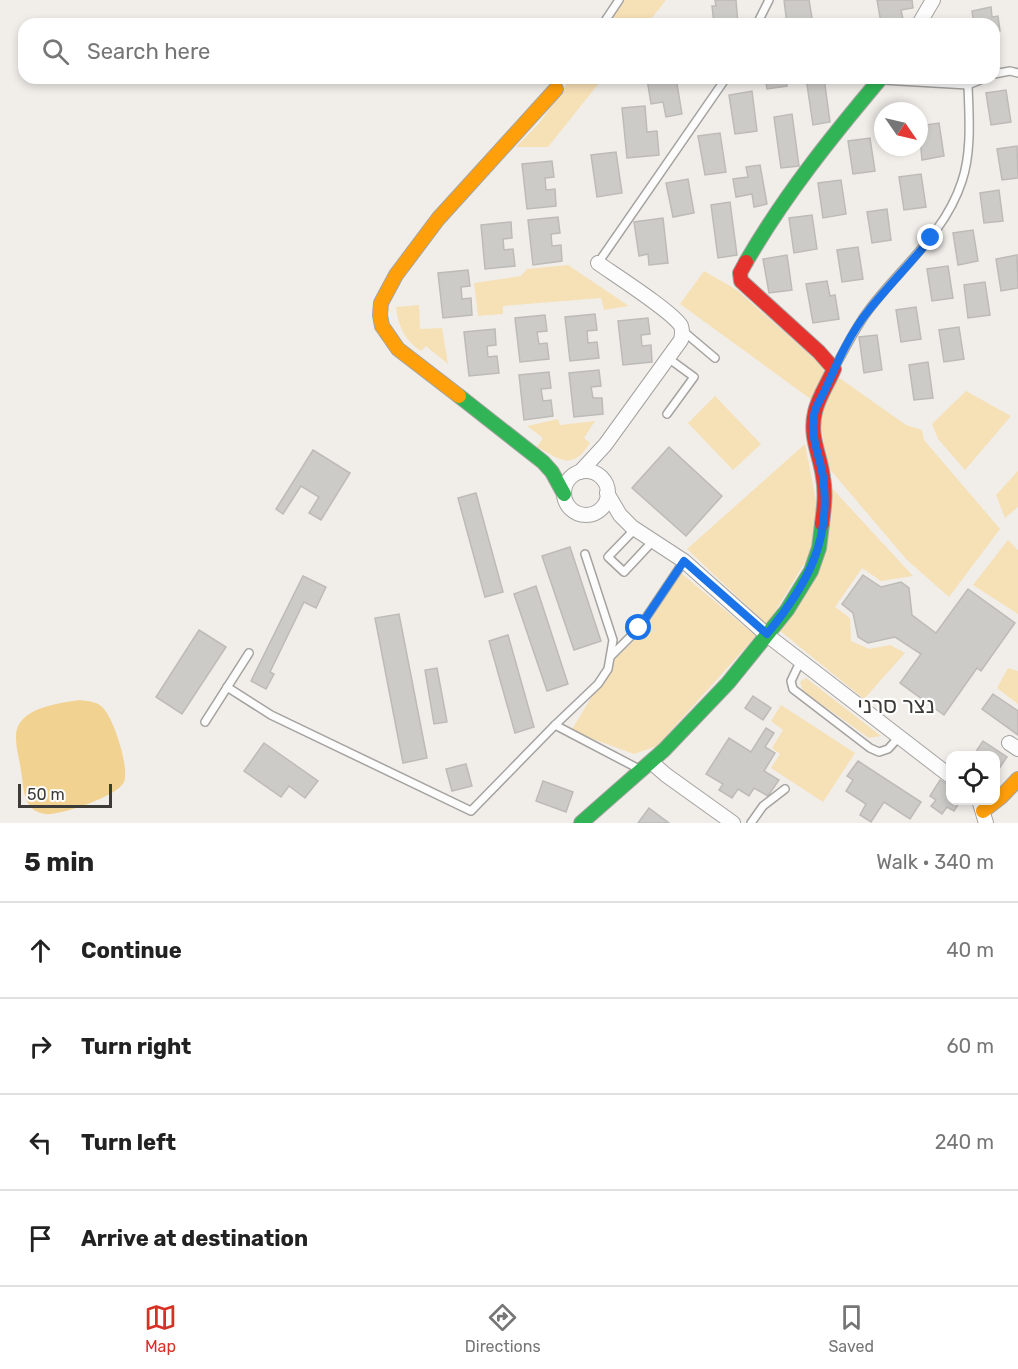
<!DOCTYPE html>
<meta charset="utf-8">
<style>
:root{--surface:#fff;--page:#f2f2f2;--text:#222;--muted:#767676;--line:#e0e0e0;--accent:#d93025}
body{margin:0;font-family:Rubik,Heebo,sans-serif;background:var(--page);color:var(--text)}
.controls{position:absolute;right:18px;bottom:18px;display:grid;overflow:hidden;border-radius:12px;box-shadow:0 3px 9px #0003}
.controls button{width:54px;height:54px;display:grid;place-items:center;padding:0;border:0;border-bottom:2px solid var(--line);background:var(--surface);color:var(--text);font:30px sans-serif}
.compass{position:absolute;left:874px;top:102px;width:54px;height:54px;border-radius:50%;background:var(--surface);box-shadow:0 3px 9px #0003;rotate:124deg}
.scale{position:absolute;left:18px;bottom:15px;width:94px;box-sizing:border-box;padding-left:6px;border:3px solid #3d3b38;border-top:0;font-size:16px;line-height:21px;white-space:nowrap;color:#3d3b38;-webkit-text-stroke:4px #fff;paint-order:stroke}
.stop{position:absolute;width:18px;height:18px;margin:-14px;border:4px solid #1a73e8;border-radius:50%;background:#fff}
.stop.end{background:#1a73e8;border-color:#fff;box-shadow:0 2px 6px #0008}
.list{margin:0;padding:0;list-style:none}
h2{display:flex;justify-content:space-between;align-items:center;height:78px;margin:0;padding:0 24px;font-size:26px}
h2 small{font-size:20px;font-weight:400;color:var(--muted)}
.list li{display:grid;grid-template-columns:39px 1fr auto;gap:18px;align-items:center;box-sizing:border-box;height:96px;padding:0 24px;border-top:2px solid var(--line)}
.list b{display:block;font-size:22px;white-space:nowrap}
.list em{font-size:20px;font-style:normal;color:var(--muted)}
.icon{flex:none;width:33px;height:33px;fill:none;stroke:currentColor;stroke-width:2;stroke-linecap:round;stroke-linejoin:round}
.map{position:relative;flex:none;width:1018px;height:823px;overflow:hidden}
.search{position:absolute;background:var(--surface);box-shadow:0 3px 9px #0003;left:18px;right:18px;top:18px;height:66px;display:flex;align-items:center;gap:15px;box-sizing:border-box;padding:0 21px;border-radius:18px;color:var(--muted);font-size:22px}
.sheet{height:462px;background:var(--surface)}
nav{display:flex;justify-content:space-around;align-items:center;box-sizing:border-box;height:84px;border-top:2px solid var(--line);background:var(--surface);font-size:16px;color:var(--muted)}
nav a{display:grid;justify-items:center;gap:3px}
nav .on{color:var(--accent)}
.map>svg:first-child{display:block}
.green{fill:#f6e0b6}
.water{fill:#f2d291}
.building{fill:#cdcbc7;stroke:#bdbbb8;stroke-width:1.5}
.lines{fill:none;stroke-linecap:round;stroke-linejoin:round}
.lane-casing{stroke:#a5a3a0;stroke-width:10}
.street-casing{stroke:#a5a3a0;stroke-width:16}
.fast-casing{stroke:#a5a3a0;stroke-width:16}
.slow-casing{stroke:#a5a3a0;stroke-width:16}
.jam-casing{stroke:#a5a3a0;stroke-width:16}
.lane{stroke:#fdfcfc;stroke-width:7}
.street{stroke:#fdfcfc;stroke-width:14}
.fast{stroke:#30b455;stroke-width:14}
.slow{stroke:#ff9f0a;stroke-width:14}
.jam{stroke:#e5322d;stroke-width:14}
.route{stroke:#1a73e8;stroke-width:8}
.labels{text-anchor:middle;stroke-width:4.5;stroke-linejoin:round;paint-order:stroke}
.quarter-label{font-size:22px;fill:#3d3b38;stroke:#fff}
</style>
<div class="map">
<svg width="1018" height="823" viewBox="0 0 1018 823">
<rect width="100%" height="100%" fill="#f1eeea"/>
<g class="green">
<polygon points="625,0 666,0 647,24 609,24"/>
<polygon points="571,78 603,78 548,147 516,147 540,122"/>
<polygon points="568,265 629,306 604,310 601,298 503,306 503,314 478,316 474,283 521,276 527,269"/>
<polygon points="704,271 737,290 827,370 812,400 680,304"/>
<path d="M419 305 420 329 442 328 448 364 426 346 421 351C405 341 398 326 396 307Z"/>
<polygon points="838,377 906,425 922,430 924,440 1000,529 949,597 907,560 827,466 820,418"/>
<polygon points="966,391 1011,416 965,470 938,439 932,424"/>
<polygon points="715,396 761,444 733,470 688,423"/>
<path d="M558 419 560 425 595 421 584 438 590 443C572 471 561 460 537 447L543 438 527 426Z"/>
<polygon points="805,444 817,506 810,554 767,625 687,549"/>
<polygon points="1018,471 1018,507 1005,518 996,495"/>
<polygon points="829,485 913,576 881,581 862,568 835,607 850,618 851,641 869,649 890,645 905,653 864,699 779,630 814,575"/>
<polygon points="1008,540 1018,550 1018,614 973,585"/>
<polygon points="681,573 756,636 657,746 634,754 571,731 614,660 643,632"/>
<polygon points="1008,668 1018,671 1018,704 997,688"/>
<polygon points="806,678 881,736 869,738 803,691 800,682"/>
<polygon points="781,705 855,753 823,802 771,768 780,754 772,748 783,730 771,721"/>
</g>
<path class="water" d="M79 700C86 701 95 701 101 706 113 715 130 768 124 782 118 796 60 816 45 814 39 813 34 811 30 806 23 798 23 781 21 771 20 761 16 750 16 739 14 708 56 704 79 700Z"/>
<g class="building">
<polygon points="715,0 736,0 738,24 714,24 712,6 716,6"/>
<polygon points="784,0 809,0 813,24 787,24"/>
<polygon points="877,0 912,0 913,8 901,10 904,24 888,24 887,21 881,23"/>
<polygon points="991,7 992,17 998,16 1000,31 994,32 994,24 974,24 972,11"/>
<polygon points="676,78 682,114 666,117 663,102 651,104 647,79"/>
<polygon points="765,78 786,78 787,86 767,89"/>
<polygon points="806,78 824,78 830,122 813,125"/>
<polygon points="1006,90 1011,122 991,125 986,93"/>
<polygon points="752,91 757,131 735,134 729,95"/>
<polygon points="645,106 647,132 657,131 659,155 627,158 622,108"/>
<polygon points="792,114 799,166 781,168 774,117"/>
<polygon points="939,123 944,156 922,160 919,126"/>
<polygon points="720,133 726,172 705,175 698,136"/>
<polygon points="870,138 875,171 853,174 848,141"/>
<polygon points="1017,146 1018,178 1002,180 997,149"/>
<polygon points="616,152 622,193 597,197 591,155"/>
<polygon points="552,161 554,177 545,178 546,190 555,189 556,206 527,209 522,164"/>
<polygon points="760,165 767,204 754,207 752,194 736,197 733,179 748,177 746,167"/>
<polygon points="921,174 926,207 904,210 899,177"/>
<polygon points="688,179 694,213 673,217 666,183"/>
<polygon points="841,180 846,214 823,218 818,183"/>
<polygon points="999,190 1003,221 984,223 980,193"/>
<polygon points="730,202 737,255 718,258 711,205"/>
<polygon points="887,209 891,240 872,243 867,212"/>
<polygon points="812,215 817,249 794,253 789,218"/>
<polygon points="558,217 560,233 551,234 552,246 561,245 562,261 533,265 528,220"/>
<polygon points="663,218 668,263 649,265 648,254 639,256 634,222"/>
<polygon points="511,222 512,238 503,239 504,250 513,249 515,266 485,269 481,225"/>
<polygon points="973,230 978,261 958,265 953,233"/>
<polygon points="858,247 863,279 842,282 837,250"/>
<polygon points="787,255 792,290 769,293 763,259"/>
<polygon points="1017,255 1018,288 1001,291 996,259"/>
<polygon points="948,266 953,298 932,301 927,269"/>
<polygon points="468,270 470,286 461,287 462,299 471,298 472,315 443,318 438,273"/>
<polygon points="827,281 830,296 835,295 839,319 813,323 806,284"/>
<polygon points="985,282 990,315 968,318 964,285"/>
<polygon points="916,307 921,339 901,342 896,310"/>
<polygon points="595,314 597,330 587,331 588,343 597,342 599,358 570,361 565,317"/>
<polygon points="545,315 547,331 537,332 539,344 547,343 549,359 520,362 515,318"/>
<polygon points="648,318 650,334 641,335 642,346 651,345 652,362 623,365 618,321"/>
<polygon points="959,327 964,359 944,362 939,330"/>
<polygon points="495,329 496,345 487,346 488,357 497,356 499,373 469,376 464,332"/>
<polygon points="877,335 882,370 864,373 859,337"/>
<polygon points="928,362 933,398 914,400 909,365"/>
<polygon points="599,370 601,386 591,387 593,398 602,398 603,414 574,417 569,373"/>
<polygon points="549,372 551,388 541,389 543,401 551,400 553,416 524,420 519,375"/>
<polygon points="669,447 722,496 686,536 632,488"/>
<polygon points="313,450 350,473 321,520 309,513 319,497 301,486 283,514 276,509"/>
<polygon points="476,493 503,592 485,597 458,498"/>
<polygon points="570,547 601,641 574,650 542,556"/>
<polygon points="863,575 881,587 901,582 909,588 912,615 936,633 968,589 1015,623 981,671 977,668 944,715 900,683 921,654 895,637 868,643 858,637 853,613 842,604"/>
<polygon points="303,576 326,587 316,608 304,602 270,672 274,674 266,689 251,681"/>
<polygon points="536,586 568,684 547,691 514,594"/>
<polygon points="399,614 427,758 403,763 375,618"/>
<polygon points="199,630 226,647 182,714 156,697"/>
<polygon points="508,635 534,727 515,733 489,641"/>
<polygon points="437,668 447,722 434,724 425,670"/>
<polygon points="993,694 1018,711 1018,735 982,709"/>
<polygon points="753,696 771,708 763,720 745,708"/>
<polygon points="766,728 774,733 765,747 775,753 764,771 779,780 768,796 754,788 749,796 738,789 732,798 719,790 723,784 706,774 729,738 751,752"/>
<polygon points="983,741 1007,757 996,773 996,756 973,756"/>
<polygon points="264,743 318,781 305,798 289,786 281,797 244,771"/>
<polygon points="858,761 921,802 910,819 884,802 871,822 860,815 866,804 846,791 853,780 847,776"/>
<polygon points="466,764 472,786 452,791 446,769"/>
<polygon points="940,780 950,787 950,800 961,800 954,811 947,807 942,814 931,806 936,800 930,796"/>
<polygon points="543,781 573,792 566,812 536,801"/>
<polygon points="649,808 669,823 638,823"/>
</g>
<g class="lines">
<defs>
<g id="lane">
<polyline points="603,24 619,0"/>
<polyline points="757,24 769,0"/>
<polyline points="994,74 1010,71 1018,73"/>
<polyline points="882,80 968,85 985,78"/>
<polyline points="598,263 726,78"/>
<polyline points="683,331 715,358"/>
<path d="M835 367C845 349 855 328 868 311 900 268 945 234 962 181 972 151 969 116 968 85"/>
<polyline points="667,414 694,377 668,358"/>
<polyline points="635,529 608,557 624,572 653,541"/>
<polyline points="611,656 639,628 684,561"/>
<polyline points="801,660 791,681 793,689 870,748 879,752 888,749 899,737"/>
<polyline points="227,687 271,715 471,811 555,725 598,684 608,669 613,640 585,554"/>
<polyline points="205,722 249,653"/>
<polyline points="555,725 639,769"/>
<polyline points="751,823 763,806 785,789"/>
</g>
<g id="street">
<polyline points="919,24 933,0"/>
<circle cx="586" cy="493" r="22"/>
<path d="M580 472 605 445 681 340C682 335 683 331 681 326 673 312 615 275 598 263"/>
<polyline points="607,493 620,515 632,527 684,561 767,635 950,776"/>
<polyline points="1009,743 1018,749"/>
<polyline points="651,762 666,775 733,823"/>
<polyline points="979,800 986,823"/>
</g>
<g id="fast">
<path d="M746 262C784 196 832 136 881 78"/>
<polyline points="459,396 543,462 552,472 564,494"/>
<polyline points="581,823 664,750 728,683 787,610 811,571 819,548 822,524"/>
</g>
<g id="slow">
<polyline points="459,396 398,349 382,326 380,315 381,303 396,275 438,219 556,89"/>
<polyline points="983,811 1001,797 1018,779"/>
</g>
<path id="jam" d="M746 262 740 273 741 281 819 352 834 369C828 383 818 398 815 412 809 437 820 454 823 477 826 493 824 508 822 524"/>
</defs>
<use href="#lane" class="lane-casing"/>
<use href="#street" class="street-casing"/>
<use href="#fast" class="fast-casing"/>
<use href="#slow" class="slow-casing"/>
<use href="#jam" class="jam-casing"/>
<use href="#lane" class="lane"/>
<use href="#street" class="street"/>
<use href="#fast" class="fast"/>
<use href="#slow" class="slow"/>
<use href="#jam" class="jam"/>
</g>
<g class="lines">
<path class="route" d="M639 628 684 561 767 634C806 586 832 542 823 477 820 455 808 434 815 410 818 403 822 396 825 390 837 363 850 333 869 310 889 285 911 263 931 238"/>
</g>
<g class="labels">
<g class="quarter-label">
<text x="896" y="713">נצר סרני</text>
</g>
</g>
</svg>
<div class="controls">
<button><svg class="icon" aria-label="locate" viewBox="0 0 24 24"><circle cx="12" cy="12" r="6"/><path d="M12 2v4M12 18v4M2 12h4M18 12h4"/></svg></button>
</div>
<svg class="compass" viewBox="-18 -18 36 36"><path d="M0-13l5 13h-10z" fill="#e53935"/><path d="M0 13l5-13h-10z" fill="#767676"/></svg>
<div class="scale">50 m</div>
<div class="stop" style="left:639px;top:628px"></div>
<div class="stop end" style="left:931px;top:238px"></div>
<div class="search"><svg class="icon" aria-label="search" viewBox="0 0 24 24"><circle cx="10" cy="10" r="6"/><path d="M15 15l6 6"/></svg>Search here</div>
</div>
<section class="sheet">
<h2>5 min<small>Walk · 340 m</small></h2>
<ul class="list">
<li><svg class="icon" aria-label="ahead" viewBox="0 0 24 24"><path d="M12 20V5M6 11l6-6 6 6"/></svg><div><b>Continue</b></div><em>40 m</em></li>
<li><svg class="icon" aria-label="right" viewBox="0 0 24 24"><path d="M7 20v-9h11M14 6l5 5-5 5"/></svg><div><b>Turn right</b></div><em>60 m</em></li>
<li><svg class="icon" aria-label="left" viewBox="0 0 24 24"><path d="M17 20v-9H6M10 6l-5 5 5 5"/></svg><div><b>Turn left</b></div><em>240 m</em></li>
<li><svg class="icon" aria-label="arrive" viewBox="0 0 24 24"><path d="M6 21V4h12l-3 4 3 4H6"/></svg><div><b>Arrive at destination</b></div></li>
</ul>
</section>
<nav>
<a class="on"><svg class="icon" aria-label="map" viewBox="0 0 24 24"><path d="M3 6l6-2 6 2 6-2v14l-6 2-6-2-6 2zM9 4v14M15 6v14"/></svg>Map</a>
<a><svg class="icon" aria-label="directions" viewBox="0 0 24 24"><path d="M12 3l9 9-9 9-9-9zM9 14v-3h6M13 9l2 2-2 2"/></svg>Directions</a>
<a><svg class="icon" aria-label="saved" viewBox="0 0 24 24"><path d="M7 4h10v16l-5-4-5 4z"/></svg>Saved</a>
</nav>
